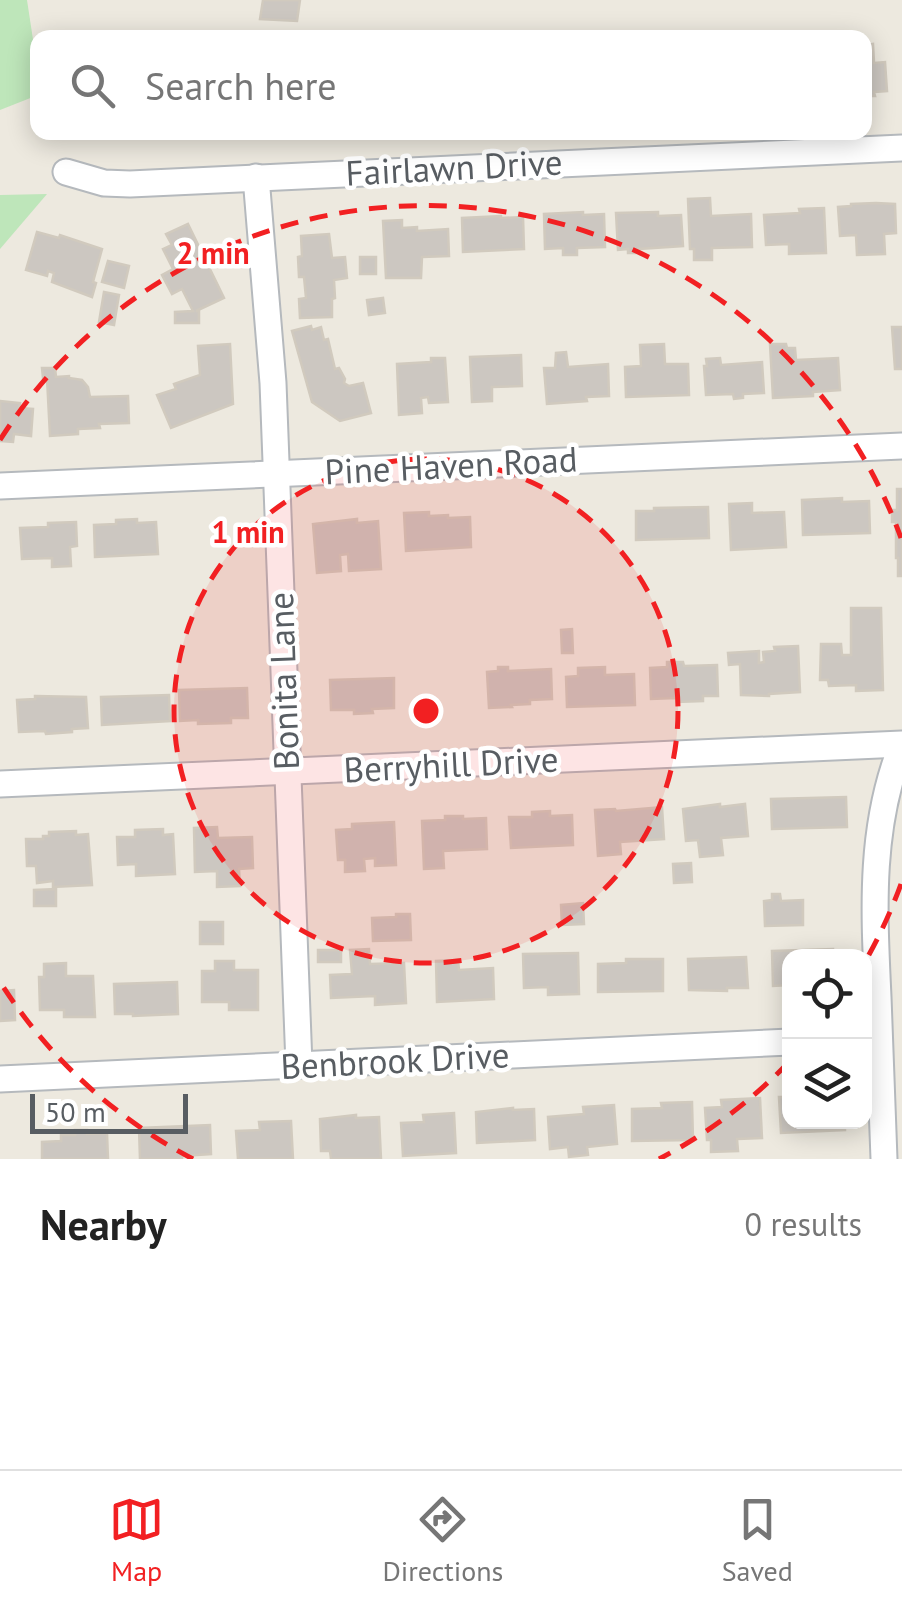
<!DOCTYPE html>
<style>
:root{--surface:#fff;--page:#f6f6f6;--text:#222;--muted:#767676;--line:#e0e0e0;--accent:#f22022}
body{margin:0;font-family:"PT Sans",sans-serif;background:var(--page);color:var(--text)}
.controls{position:absolute;right:30px;bottom:30px;display:grid;overflow:hidden;border-radius:20px;box-shadow:0 5px 25px #0003}
.controls button{width:90px;height:90px;display:grid;place-items:center;padding:0;border:0;border-bottom:2px solid var(--line);background:var(--surface);color:var(--text);font:50px sans-serif}
.scale{position:absolute;left:30px;bottom:25px;width:158px;box-sizing:border-box;padding-left:10px;border:5px solid #585d62;border-top:0;font-size:28px;line-height:35px;white-space:nowrap;color:#585d62;-webkit-text-stroke:8px #fff;paint-order:stroke}
.list{margin:0;padding:0;list-style:none}
h2{display:flex;justify-content:space-between;align-items:center;height:130px;margin:0;padding:0 40px;font-size:42px}
h2 small{font-size:32px;font-weight:400;color:var(--muted)}
.icon{flex:none;width:55px;height:55px;fill:none;stroke:currentColor;stroke-width:2;stroke-linecap:round;stroke-linejoin:round}
.map{position:relative;flex:none;width:902px;height:1159px;overflow:hidden}
.search{position:absolute;background:var(--surface);box-shadow:0 5px 25px #0003;left:30px;right:30px;top:30px;height:110px;display:flex;align-items:center;gap:25px;box-sizing:border-box;padding:0 35px;border-radius:20px;color:var(--muted);font-size:38px}
.sheet{height:310px;background:var(--surface)}
nav{display:flex;justify-content:space-around;align-items:center;box-sizing:border-box;height:140px;border-top:2px solid var(--line);background:var(--surface);font-size:28px;color:var(--muted)}
nav a{display:grid;justify-items:center;gap:5px}
nav .on{color:var(--accent)}
.map>svg:first-child{display:block}
.green{fill:#bee6ba}
.building{fill:#ccc7c1;stroke:#d1cabe;stroke-width:2.5}
.lines{fill:none;stroke-linecap:round;stroke-linejoin:round}
.minor-casing{stroke:#b5b9bd;stroke-width:29}
.minor{stroke:#fff;stroke-width:25}
.ring{fill:none;stroke:#f22022;stroke-width:5;stroke-dasharray:18 12}
.labels{text-anchor:middle;stroke-width:9;stroke-linejoin:round;paint-order:stroke}
.street-label{font-size:35px;fill:#585d62;stroke:#fff}
.centre{fill:#f22022;stroke:#fff;stroke-width:5}
.ring-label{font-size:30px;text-anchor:middle;font-weight:bold;fill:#f22022;stroke:#fff;stroke-width:9;stroke-linejoin:round;paint-order:stroke}
</style>
<div class="map">
<svg width="902" height="1159" viewBox="0 0 902 1159">
<rect width="100%" height="100%" fill="#ede9df"/>
<g class="green">
<polygon points="0,0 27,0 37,66 38,95 0,110"/>
<polygon points="47,194 0,249 0,195"/>
</g>
<g class="building">
<polygon points="263,0 300,0 297,21 260,19"/>
<polygon points="873,44 874,63 885,62 887,91 874,92 875,96 864,96 864,45"/>
<polygon points="710,198 711,216 751,214 752,247 712,248 712,260 694,260 694,249 690,249 688,199"/>
<polygon points="876,203 895,204 896,233 884,234 885,254 857,255 856,235 840,236 838,207 851,206 851,204"/>
<polygon points="824,208 826,253 789,254 789,244 766,245 764,215 800,213 799,209"/>
<polygon points="583,212 583,215 604,214 605,247 577,248 577,255 563,255 563,248 545,249 544,214"/>
<polygon points="658,212 658,216 681,215 683,246 639,249 640,253 628,253 628,249 618,250 616,213"/>
<polygon points="501,216 501,218 523,217 524,249 463,252 462,218"/>
<polygon points="402,220 402,228 417,227 417,231 448,229 449,256 422,257 421,278 386,278 383,221"/>
<polygon points="188,224 224,298 196,311 199,311 199,323 175,323 175,312 193,311 182,289 172,294 162,275 173,269 163,249 172,245 166,234"/>
<polygon points="37,232 59,238 60,235 102,249 93,282 96,283 92,297 52,282 54,273 48,271 47,276 26,270"/>
<polygon points="329,234 332,258 345,257 347,278 334,280 335,298 332,299 332,317 300,318 299,299 306,298 304,277 299,277 298,257 302,256 301,236"/>
<rect x="360" y="257" width="16" height="17"/>
<polygon points="108,261 129,266 124,288 102,282"/>
<polygon points="104,292 119,295 114,325 99,322"/>
<polygon points="383,298 385,313 369,315 367,300"/>
<polygon points="311,326 312,330 321,327 324,340 328,339 335,369 339,368 345,379 344,383 349,386 363,383 371,413 340,421 312,402 292,331"/>
<polygon points="892,327 902,327 902,369 895,369"/>
<polygon points="230,344 233,404 171,428 157,395 176,389 174,384 200,375 198,346"/>
<polygon points="664,344 665,364 688,364 689,395 626,397 625,367 641,366 640,345"/>
<polygon points="770,344 786,344 787,348 795,348 796,360 838,358 840,390 813,392 813,396 773,398"/>
<polygon points="566,352 568,367 608,364 609,396 586,397 587,401 547,404 544,368 555,368 556,353"/>
<polygon points="521,355 522,386 492,387 492,401 472,402 470,357"/>
<polygon points="431,358 445,358 448,402 429,403 428,397 421,398 422,413 399,415 397,364 431,362"/>
<polygon points="720,358 721,365 762,362 764,393 743,394 743,398 734,399 733,394 706,395 704,366 707,366 706,359"/>
<polygon points="42,368 55,368 56,377 69,376 69,378 82,380 88,387 90,397 128,396 129,423 99,424 100,428 78,429 78,434 50,436 47,378 43,378"/>
<polygon points="0,401 20,403 19,408 33,409 31,436 14,434 13,442 0,441"/>
<polygon points="897,489 902,489 902,576 898,576 898,558 896,558 896,522 892,522 892,510 897,510"/>
<polygon points="842,498 842,502 869,501 870,533 803,535 802,500"/>
<polygon points="752,503 752,513 784,512 786,547 731,550 729,504"/>
<polygon points="708,507 709,538 636,540 636,511 654,511 654,508"/>
<polygon points="429,512 429,516 448,515 448,518 470,517 471,547 406,551 404,513"/>
<polygon points="137,519 137,523 156,522 158,554 95,557 94,525 116,524 116,520"/>
<polygon points="357,519 357,523 378,521 381,569 349,571 348,554 340,555 341,571 317,573 313,524"/>
<polygon points="76,522 77,546 70,547 71,566 52,567 52,558 22,559 20,528 48,527 48,523"/>
<polygon points="851,608 881,608 883,690 856,691 856,685 829,686 828,680 820,680 821,644 841,644 842,655 851,655"/>
<polygon points="572,629 573,653 562,653 561,630"/>
<polygon points="798,646 800,692 769,694 769,696 741,695 740,664 729,665 728,653 759,651 759,663 764,662 763,652 775,651 774,647"/>
<polygon points="667,662 683,662 684,666 717,665 718,696 703,696 703,701 677,702 677,698 651,699 650,668 667,667"/>
<polygon points="498,667 508,667 508,671 551,669 552,699 530,700 530,704 511,705 512,707 489,708 487,672 498,671"/>
<polygon points="605,667 605,675 634,674 635,705 567,707 566,677 578,676 578,668"/>
<polygon points="394,678 394,708 372,709 373,713 354,714 354,710 331,710 330,680"/>
<polygon points="247,688 248,718 231,718 231,723 198,724 198,720 180,721 179,690"/>
<polygon points="169,695 170,721 102,725 101,697"/>
<polygon points="35,696 86,697 88,728 72,729 72,732 46,734 45,731 19,732 17,700 35,699"/>
<polygon points="846,797 847,827 772,829 771,799"/>
<polygon points="720,804 720,807 745,804 748,836 721,838 723,855 700,857 698,840 686,841 683,809"/>
<polygon points="662,807 664,839 620,842 621,854 598,856 595,810 615,809 616,811"/>
<polygon points="550,811 550,816 572,815 573,845 511,848 509,817 532,817 532,812"/>
<polygon points="445,816 463,816 463,819 486,818 487,849 443,851 444,868 424,869 422,821 445,820"/>
<polygon points="394,822 396,865 375,866 375,858 364,859 365,871 345,872 345,860 338,860 336,830 352,829 352,824"/>
<polygon points="217,827 218,838 252,837 253,868 239,869 240,886 217,887 217,871 195,872 194,828"/>
<polygon points="163,829 163,835 173,834 175,874 136,876 136,864 118,865 117,837 135,837 135,830"/>
<polygon points="76,831 76,835 88,834 92,885 53,887 53,881 37,883 36,866 27,866 26,839 43,839 43,836 49,836 49,832"/>
<polygon points="691,863 692,882 674,883 673,864"/>
<polygon points="56,889 56,906 34,906 34,890"/>
<polygon points="772,894 780,894 781,901 803,900 803,925 765,926 764,901 772,900"/>
<polygon points="583,903 584,924 562,925 561,905"/>
<polygon points="396,914 410,914 411,940 373,941 372,918 396,917"/>
<rect x="200" y="922" width="23" height="22"/>
<polygon points="369,949 370,964 404,963 406,1003 375,1005 375,996 331,998 330,975 352,974 350,950"/>
<polygon points="833,949 833,956 790,956 790,985 773,986 772,951"/>
<rect x="318" y="950" width="23" height="12"/>
<polygon points="578,953 579,994 548,995 548,987 524,988 523,954"/>
<polygon points="746,957 748,988 727,988 727,991 689,990 688,959"/>
<polygon points="626,959 663,959 663,991 598,992 598,964 626,963"/>
<polygon points="458,960 459,970 493,968 494,999 437,1002 436,961"/>
<polygon points="215,961 234,961 234,970 258,970 258,1010 229,1010 229,1002 202,1002 202,971 215,971"/>
<polygon points="66,963 66,976 93,976 95,1017 64,1017 64,1010 40,1010 39,977 44,977 44,964"/>
<polygon points="177,982 178,1014 133,1016 133,1014 115,1014 114,984"/>
<polygon points="14,990 15,1020 0,1021 0,991"/>
<polygon points="779,1097 790,1097 790,1122 845,1122 845,1130 781,1133"/>
<polygon points="760,1098 762,1138 737,1139 738,1151 711,1152 711,1140 707,1140 705,1108 722,1107 721,1100"/>
<polygon points="692,1102 693,1140 632,1141 632,1109 662,1108 661,1103"/>
<polygon points="614,1105 617,1144 587,1147 588,1155 569,1157 568,1147 550,1149 548,1117 584,1114 583,1107"/>
<polygon points="513,1108 513,1110 534,1109 535,1140 477,1143 476,1112"/>
<polygon points="454,1113 456,1153 403,1156 401,1123 424,1122 423,1115"/>
<polygon points="356,1115 356,1118 379,1117 381,1159 331,1159 330,1151 321,1151 320,1119"/>
<polygon points="291,1121 293,1159 238,1159 236,1131 260,1130 259,1122"/>
<polygon points="210,1125 211,1154 182,1156 182,1159 140,1159 139,1128"/>
<polygon points="75,1130 87,1130 87,1134 107,1133 108,1159 42,1159 42,1142 61,1141 61,1135 75,1135"/>
</g>
<g class="lines">
<defs>
<g id="minor">
<polyline points="66,172 104,183 130,184 902,148"/>
<polyline points="256,177 273,383 299,1065"/>
<polyline points="0,486 902,446"/>
<polyline points="0,784 902,744"/>
<polyline points="0,1079 790,1042"/>
<path d="M884 1159C882 1105 880 1051 878 997 874 911 869 827 902 745"/>
</g>
</defs>
<use href="#minor" class="minor-casing"/>
<use href="#minor" class="minor"/>
</g>
<circle cx="426" cy="711" r="252" fill="#f22022" fill-opacity=".12"/>
<g class="ring">
<circle cx="426" cy="711" r="252"/>
<path d="M901 884A505 505 0 0 1 866 960M789 1062A505 505 0 0 1 659 1159M193 1159A505 505 0 0 1 0 982M0 440A505 505 0 0 1 901 538"/>
</g>
<g class="labels">
<g class="street-label">
<text transform="translate(454 168) rotate(-3)" y="12">Fairlawn Drive</text>
<text transform="translate(451 466) rotate(-3)" y="12">Pine Haven Road</text>
<text transform="translate(284 681) rotate(-92)" y="12">Bonita Lane</text>
<text transform="translate(451 765) rotate(-3)" y="12">Berryhill Drive</text>
<text transform="translate(395 1061) rotate(-3)" y="12">Benbrook Drive</text>
</g>
</g>
<circle cx="426" cy="711" r="15" class="centre"/>
<g class="ring-label">
<text x="213" y="264">2 min</text>
<text x="248" y="543">1 min</text>
</g>
</svg>
<div class="controls">
<button><svg class="icon" aria-label="locate" viewBox="0 0 24 24"><circle cx="12" cy="12" r="6"/><path d="M12 2v4M12 18v4M2 12h4M18 12h4"/></svg></button>
<button><svg class="icon" aria-label="layers" viewBox="0 0 24 24"><path d="M12 4l9 5-9 5-9-5zM3 14l9 5 9-5"/></svg></button>
</div>
<div class="scale">50 m</div>
<div class="search"><svg class="icon" aria-label="search" viewBox="0 0 24 24"><circle cx="10" cy="10" r="6"/><path d="M15 15l6 6"/></svg>Search here</div>
</div>
<section class="sheet">
<h2>Nearby<small>0 results</small></h2>
<ul class="list">
</ul>
</section>
<nav>
<a class="on"><svg class="icon" aria-label="map" viewBox="0 0 24 24"><path d="M3 6l6-2 6 2 6-2v14l-6 2-6-2-6 2zM9 4v14M15 6v14"/></svg>Map</a>
<a><svg class="icon" aria-label="directions" viewBox="0 0 24 24"><path d="M12 3l9 9-9 9-9-9zM9 14v-3h6M13 9l2 2-2 2"/></svg>Directions</a>
<a><svg class="icon" aria-label="saved" viewBox="0 0 24 24"><path d="M7 4h10v16l-5-4-5 4z"/></svg>Saved</a>
</nav>
